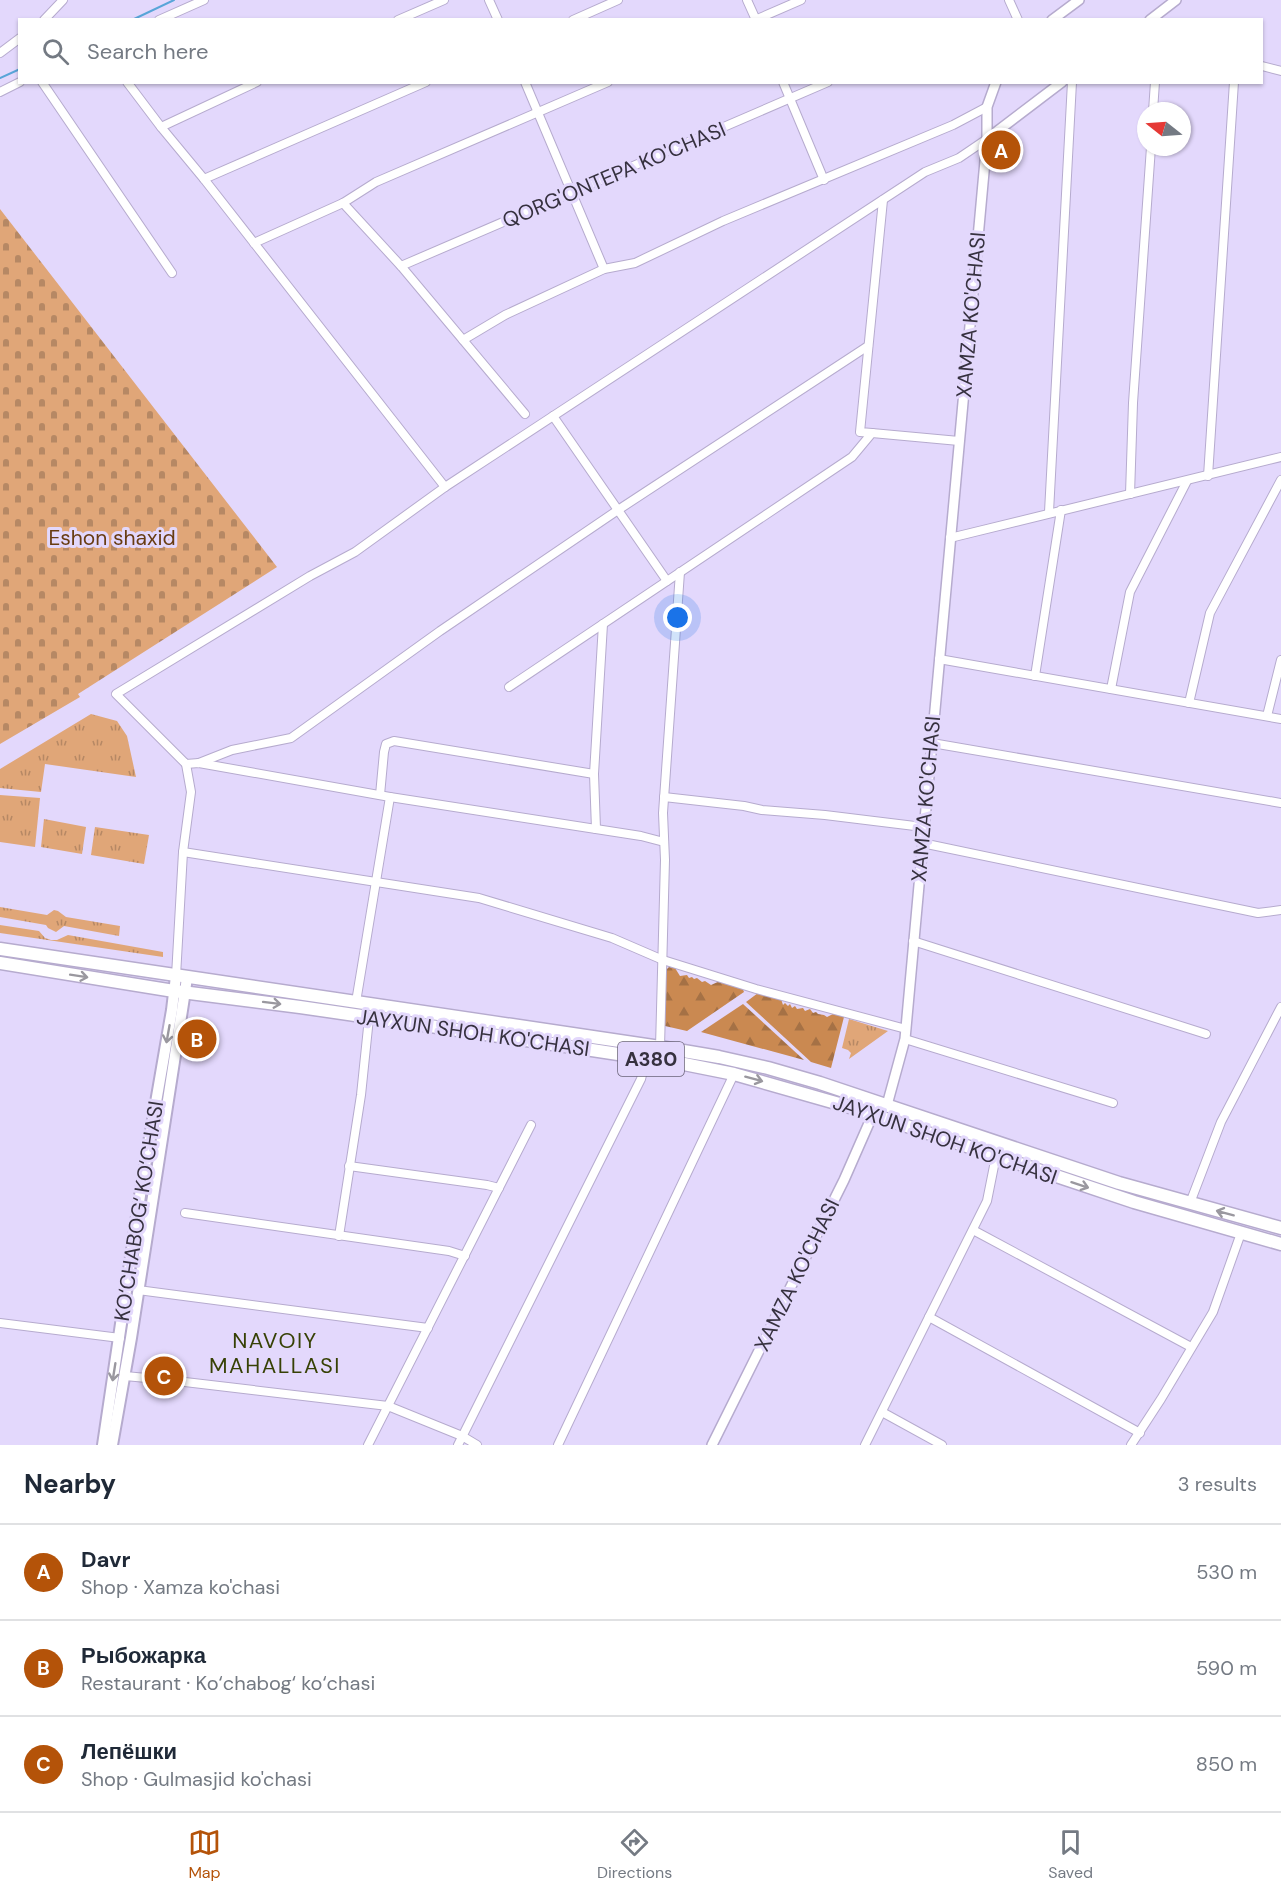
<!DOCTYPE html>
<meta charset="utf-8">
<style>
:root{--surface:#fff;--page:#f6f6f7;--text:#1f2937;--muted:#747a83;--line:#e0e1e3;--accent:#b45309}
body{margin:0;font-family:"DM Sans",sans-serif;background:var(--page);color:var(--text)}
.compass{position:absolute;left:1137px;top:102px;width:54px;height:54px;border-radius:50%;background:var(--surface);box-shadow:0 2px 4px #0004;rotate:287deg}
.you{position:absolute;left:678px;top:618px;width:21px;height:21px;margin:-15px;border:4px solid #fff;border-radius:50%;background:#1a73e8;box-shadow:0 0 0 9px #1a73e833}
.badge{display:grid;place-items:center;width:39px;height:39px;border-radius:50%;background:var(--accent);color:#fff;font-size:20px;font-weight:700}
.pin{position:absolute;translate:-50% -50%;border:3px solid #fff;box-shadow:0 2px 6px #0006}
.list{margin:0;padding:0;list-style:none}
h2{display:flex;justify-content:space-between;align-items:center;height:78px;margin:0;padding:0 24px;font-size:26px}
h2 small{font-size:20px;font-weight:400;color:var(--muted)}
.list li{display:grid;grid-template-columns:39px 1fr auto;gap:18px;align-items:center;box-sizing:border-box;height:96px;padding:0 24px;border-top:2px solid var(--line)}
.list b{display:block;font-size:22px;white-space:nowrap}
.list p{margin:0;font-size:20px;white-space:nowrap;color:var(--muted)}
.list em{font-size:20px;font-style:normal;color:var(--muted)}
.icon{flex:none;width:33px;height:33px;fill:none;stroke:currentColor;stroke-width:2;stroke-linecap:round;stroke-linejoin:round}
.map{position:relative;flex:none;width:1281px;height:1445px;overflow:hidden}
.search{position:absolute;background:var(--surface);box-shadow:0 2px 4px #0004;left:18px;right:18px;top:18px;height:66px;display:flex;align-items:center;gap:15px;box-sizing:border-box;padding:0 21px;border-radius:0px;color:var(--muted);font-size:22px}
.sheet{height:366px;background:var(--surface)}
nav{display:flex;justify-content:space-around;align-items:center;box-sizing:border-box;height:84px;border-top:2px solid var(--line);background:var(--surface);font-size:16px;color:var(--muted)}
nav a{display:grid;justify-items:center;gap:3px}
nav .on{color:var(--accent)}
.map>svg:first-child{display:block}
.grass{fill:url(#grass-tufts)}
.forest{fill:url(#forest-firs)}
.cemetery{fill:url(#cemetery-stones)}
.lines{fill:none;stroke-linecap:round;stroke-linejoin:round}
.stream{stroke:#58a5d8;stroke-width:2}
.minor-casing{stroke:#b6abce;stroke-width:10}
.tertiary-casing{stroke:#b6abce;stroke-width:12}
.secondary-casing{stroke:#b6abce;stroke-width:14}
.trunk-casing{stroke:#b6abce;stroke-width:15}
.minor{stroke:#fff;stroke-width:8}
.tertiary{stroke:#fff;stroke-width:9}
.secondary{stroke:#fff;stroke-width:10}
.trunk{stroke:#fff;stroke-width:12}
.oneway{stroke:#9a989f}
.labels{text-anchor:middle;stroke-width:6;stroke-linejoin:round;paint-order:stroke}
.shield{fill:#e3d8fc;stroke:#6a6378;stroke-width:1.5}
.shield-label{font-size:20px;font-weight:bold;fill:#36313f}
.street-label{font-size:21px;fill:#36313f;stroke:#e3d8fc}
.park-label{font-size:21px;fill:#683c12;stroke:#e3d8fc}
.neighbourhood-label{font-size:22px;letter-spacing:1.5px;fill:#374105;stroke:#e3d8fc}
</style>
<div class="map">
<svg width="1281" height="1445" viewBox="0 0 1281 1445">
<defs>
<pattern id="grass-tufts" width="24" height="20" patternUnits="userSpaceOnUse" patternTransform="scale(1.5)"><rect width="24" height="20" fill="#e0a678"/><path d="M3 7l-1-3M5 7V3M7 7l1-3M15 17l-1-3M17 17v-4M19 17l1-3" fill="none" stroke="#b68864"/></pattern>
<pattern id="forest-firs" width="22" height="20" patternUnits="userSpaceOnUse" patternTransform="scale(1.5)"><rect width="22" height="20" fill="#ca8951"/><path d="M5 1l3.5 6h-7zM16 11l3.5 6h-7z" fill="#a57145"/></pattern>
<pattern id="cemetery-stones" width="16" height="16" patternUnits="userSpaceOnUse" patternTransform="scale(1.5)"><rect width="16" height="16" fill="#e0a678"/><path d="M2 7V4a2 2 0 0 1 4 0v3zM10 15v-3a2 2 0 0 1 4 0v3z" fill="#b68864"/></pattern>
</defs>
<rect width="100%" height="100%" fill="#e3d8fc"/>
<g class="grass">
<polygon points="91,714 117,721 127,736 136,777 45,764 41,792 0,788 0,769"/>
<polygon points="0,795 40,798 35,847 0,842"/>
<polygon points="44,819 86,827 82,854 41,847"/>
<polygon points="95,827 149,835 144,864 91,855"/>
<polygon points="0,907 47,915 54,910 58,911 66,917 120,926 119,936 64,926 56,932 48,928 46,925 0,917"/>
<polygon points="0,925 39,931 45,938 51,940 57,940 68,935 163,952 163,957 0,933"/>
<polygon points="849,1019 888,1031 849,1059 851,1053 848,1050 842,1048"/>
</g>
<g class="forest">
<polygon points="669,967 675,968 680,976 687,975 689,978 692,977 694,979 697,978 702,982 705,981 711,985 720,981 742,987 744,992 687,1031 665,1026 665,971"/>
<polygon points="758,993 781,999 783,1005 785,1003 788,1006 790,1004 792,1008 795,1006 797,1009 803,1008 805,1011 810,1009 813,1013 816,1012 818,1014 824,1015 827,1017 833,1014 844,1017 831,1068 811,1062 746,1002"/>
<polygon points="743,1004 804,1060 701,1032"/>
</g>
<polygon class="cemetery" points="0,209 277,567 78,694 80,697 0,744"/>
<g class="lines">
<g class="stream">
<polyline points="132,20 174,0"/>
<polyline points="0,78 20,69"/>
</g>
<defs>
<g id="minor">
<polyline points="489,0 498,20"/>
<polyline points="747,0 756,20"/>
<polyline points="1009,0 1018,20"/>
<polyline points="44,20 63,0"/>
<polyline points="159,20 204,0"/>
<polyline points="398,20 444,0"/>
<polyline points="573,20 618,0"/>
<polyline points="755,20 801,0"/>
<polyline points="0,53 20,38"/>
<polyline points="1262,66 1281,71"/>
<polyline points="42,82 172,273"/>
<polyline points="127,82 161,127 204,179 445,487"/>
<polyline points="525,82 604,269"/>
<polyline points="783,82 824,180"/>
<polyline points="0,92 20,82"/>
<polyline points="1153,111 1155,82"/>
<polyline points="161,127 257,82"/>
<polyline points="204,179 426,82"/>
<polyline points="343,203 401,266 525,414"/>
<polyline points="254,243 343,203 376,182 608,82"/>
<polyline points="401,266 828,82"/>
<polyline points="463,340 505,315 604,269 635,263 723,221 953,125 987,107"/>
<polyline points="553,416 667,581"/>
<polyline points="872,433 860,432 883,200"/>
<polyline points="1208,476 1234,82"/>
<polyline points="1130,494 1133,403 1151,147"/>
<polyline points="1049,512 1072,82"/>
<polyline points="950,538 1281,457"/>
<polyline points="939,659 1281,719"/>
<polyline points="1035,676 1061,510"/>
<polyline points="509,687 852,457 872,433 959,441"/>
<polyline points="1111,689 1130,592 1187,481"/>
<polyline points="1189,703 1210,613 1281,480"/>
<polyline points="1267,716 1281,660"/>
<polyline points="932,743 1281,803"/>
<polyline points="199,763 232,750 291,738 440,631 618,510 868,346"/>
<polyline points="380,795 384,752 386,744 394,741 594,774"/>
<polyline points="664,797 744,806 762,810 825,815 923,827"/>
<polyline points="596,829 594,774 603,624"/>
<polyline points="664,842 641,836 390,797 199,763 186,764 116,694 310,576 355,552 445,487 925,172 959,158 987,139"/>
<polyline points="922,843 1258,913 1281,910"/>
<polyline points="183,852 479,898 612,938 663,960 756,989 906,1029"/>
<polyline points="913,941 1206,1034"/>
<polyline points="176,976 183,852 191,792 186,764"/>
<polyline points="356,1002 390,797"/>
<polyline points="905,1039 1113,1103"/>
<polyline points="660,1047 665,860 663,813 680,572"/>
<polyline points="349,1166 487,1185 499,1188"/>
<polyline points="1190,1203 1221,1122 1281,1007"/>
<polyline points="185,1213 449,1251 465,1256"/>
<polyline points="973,1230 1191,1347"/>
<polyline points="339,1236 361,1095 369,1018"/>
<polyline points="138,1290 428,1328"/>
<polyline points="929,1317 1140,1433"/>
<polyline points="0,1323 120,1338"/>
<polyline points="125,1376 168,1380 388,1406 462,1436 477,1445"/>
<polyline points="882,1412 942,1445"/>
<polyline points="368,1445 531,1125"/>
<polyline points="458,1445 641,1079 646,1059"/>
<polyline points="558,1445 734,1074"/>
<polyline points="865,1445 987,1201 996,1156"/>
<polyline points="1131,1445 1161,1399 1213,1312 1241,1233"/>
</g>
<g id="tertiary">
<polyline points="1052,20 1079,0"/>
<polyline points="1150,20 1176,0"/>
<polyline points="987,139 1062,82"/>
<polyline points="712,1445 844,1180 873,1114 887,1105 905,1039 987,139 987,107 996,82"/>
</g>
<g id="secondary">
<polyline points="103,1445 141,1189 172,1010 176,976"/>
<polyline points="112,1445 131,1338 187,978"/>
</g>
<g id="trunk">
<polyline points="0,949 660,1047 719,1057 768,1068 820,1083 1119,1183 1281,1228"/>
<polyline points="0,963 174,991 300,1007 526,1040 684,1064 734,1074 850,1107 1134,1202 1281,1244"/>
</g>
</defs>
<use href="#minor" class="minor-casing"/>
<use href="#tertiary" class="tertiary-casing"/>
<use href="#secondary" class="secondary-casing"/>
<use href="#trunk" class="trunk-casing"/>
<use href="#minor" class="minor"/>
<use href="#tertiary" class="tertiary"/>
<use href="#secondary" class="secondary"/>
<use href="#trunk" class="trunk"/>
</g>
<defs><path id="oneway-shaft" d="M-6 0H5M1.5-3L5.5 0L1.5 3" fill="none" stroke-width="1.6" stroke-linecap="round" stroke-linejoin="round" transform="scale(1.5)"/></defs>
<g class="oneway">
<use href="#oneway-shaft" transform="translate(79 976) rotate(9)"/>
<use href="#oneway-shaft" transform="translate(272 1003) rotate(7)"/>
<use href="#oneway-shaft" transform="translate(168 1034) rotate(100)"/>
<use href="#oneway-shaft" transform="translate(754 1079) rotate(15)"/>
<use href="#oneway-shaft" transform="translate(1080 1185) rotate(18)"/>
<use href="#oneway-shaft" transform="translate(1225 1213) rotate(-165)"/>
<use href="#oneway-shaft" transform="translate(114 1372) rotate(99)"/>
</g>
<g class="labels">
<rect class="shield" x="618" y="1042" width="66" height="34" rx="4.5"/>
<g class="shield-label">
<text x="651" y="1066">A380</text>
</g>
<g class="street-label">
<text transform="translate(614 175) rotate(-23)" y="7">QORG'ONTEPA KO'CHASI</text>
<text transform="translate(971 315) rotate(-85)" y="7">XAMZA KO'CHASI</text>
<text transform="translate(926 799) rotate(-85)" y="7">XAMZA KO'CHASI</text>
<text transform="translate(473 1033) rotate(8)" y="7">JAYXUN SHOH KO'CHASI</text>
<text transform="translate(945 1140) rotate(19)" y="7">JAYXUN SHOH KO'CHASI</text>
<text transform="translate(139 1211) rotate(-81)" y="7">KO‘CHABOG‘ KO‘CHASI</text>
<text transform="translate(797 1275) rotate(-64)" y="7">XAMZA KO'CHASI</text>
</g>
<g class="park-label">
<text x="112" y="545">Eshon shaxid</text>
</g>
<g class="neighbourhood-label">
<text x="275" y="1348">NAVOIY<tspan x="275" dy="25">MAHALLASI</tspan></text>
</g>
</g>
</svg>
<svg class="compass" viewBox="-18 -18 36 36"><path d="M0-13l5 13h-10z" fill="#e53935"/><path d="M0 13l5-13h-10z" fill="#747a83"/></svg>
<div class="you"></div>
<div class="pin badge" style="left:1001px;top:150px">A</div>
<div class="pin badge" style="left:197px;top:1039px">B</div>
<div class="pin badge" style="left:164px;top:1376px">C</div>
<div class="search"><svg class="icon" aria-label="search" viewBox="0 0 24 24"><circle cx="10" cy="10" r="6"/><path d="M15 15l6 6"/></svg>Search here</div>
</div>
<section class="sheet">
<h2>Nearby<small>3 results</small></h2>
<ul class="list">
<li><span class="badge">A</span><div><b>Davr</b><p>Shop · Xamza ko'chasi</p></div><em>530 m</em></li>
<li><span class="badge">B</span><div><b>Рыбожарка</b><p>Restaurant · Ko‘chabog‘ ko‘chasi</p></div><em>590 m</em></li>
<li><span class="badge">C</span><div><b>Лепёшки</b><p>Shop · Gulmasjid ko'chasi</p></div><em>850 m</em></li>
</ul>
</section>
<nav>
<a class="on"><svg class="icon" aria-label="map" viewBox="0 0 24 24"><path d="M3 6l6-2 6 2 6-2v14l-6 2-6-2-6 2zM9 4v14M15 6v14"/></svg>Map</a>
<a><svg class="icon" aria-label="directions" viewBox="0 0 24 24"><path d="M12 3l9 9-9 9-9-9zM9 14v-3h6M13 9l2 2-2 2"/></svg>Directions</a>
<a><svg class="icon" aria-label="saved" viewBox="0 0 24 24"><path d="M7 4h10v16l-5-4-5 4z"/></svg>Saved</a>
</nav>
